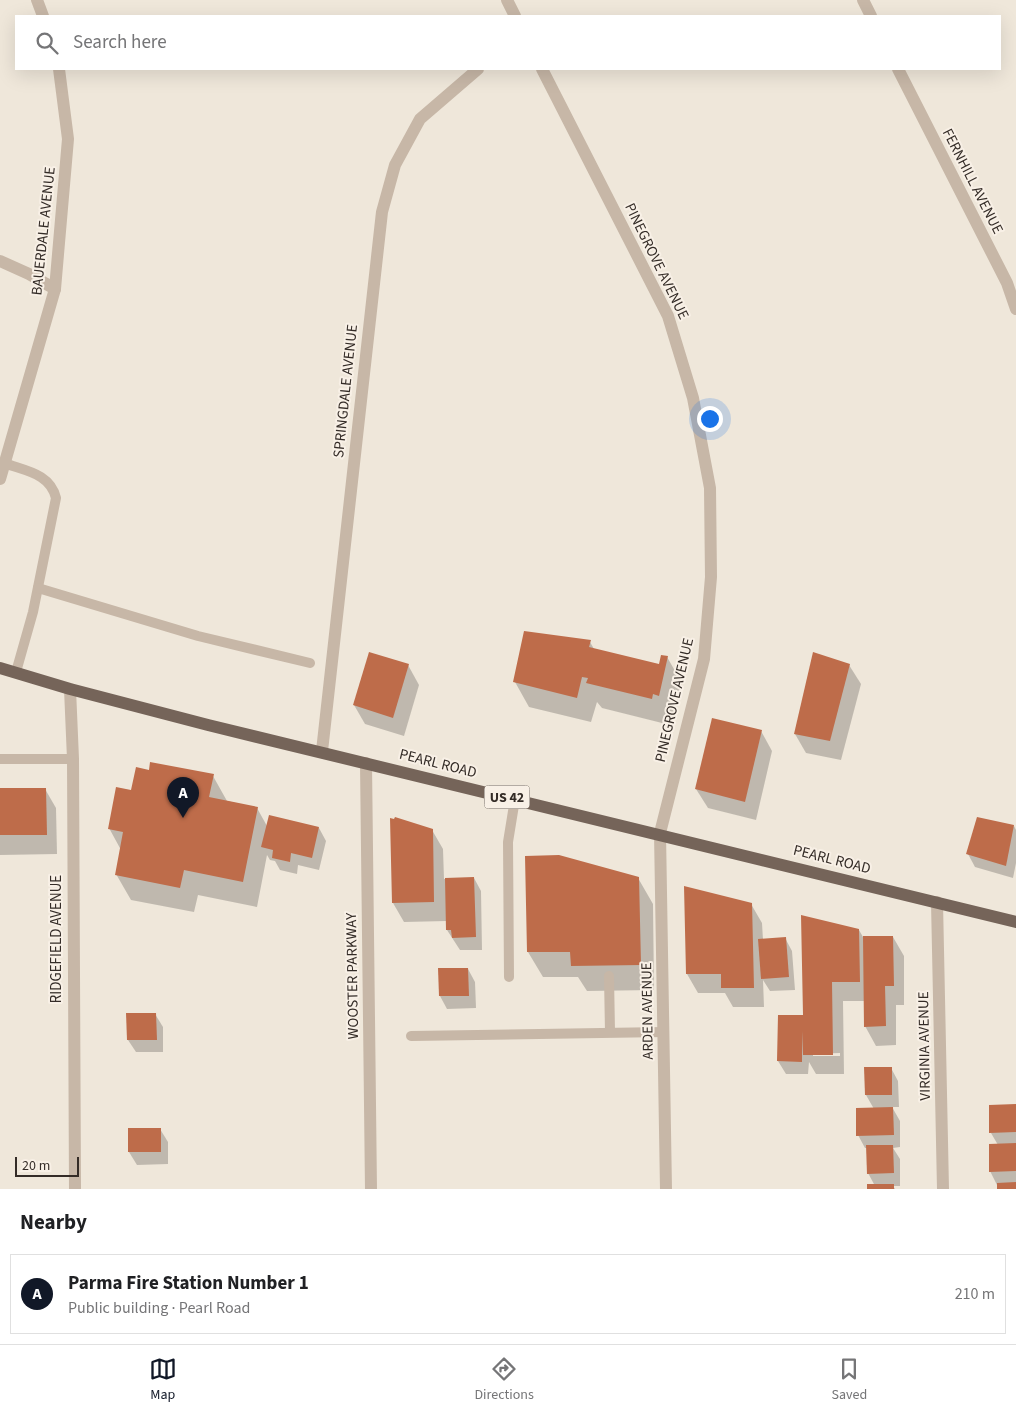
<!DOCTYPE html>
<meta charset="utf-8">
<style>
:root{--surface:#fff;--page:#f6f6f6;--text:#202124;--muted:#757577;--line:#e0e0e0;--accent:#111827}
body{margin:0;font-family:"Source Sans 3",sans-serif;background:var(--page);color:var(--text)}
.scale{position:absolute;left:15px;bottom:12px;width:64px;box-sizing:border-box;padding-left:5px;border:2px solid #342c27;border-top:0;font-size:14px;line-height:18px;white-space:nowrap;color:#342c27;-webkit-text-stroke:4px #f8f0e6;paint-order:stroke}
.you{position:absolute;left:709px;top:418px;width:18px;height:18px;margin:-12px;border:4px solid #fff;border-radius:50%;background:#1a73e8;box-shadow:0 0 0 8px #1a73e833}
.badge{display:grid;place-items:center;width:32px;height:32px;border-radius:50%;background:var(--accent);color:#fff;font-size:16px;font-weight:700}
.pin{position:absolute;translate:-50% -41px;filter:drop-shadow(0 1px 2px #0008)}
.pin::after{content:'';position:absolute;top:26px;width:18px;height:15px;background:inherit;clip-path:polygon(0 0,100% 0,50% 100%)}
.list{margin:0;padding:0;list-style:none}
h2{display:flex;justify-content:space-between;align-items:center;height:65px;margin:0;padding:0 20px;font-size:21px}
h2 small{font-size:16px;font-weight:400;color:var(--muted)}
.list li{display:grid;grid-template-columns:32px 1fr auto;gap:15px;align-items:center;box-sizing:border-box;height:80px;margin:0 10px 10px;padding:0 10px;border:1px solid var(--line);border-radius:0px}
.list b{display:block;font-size:19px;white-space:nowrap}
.list p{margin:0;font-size:16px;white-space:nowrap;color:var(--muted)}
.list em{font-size:16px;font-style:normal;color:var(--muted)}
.icon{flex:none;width:28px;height:28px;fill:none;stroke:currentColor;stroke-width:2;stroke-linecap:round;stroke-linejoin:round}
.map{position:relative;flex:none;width:1016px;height:1189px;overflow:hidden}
.search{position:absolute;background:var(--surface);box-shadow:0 5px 20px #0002;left:15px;right:15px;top:15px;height:55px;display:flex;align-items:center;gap:12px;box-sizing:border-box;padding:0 18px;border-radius:0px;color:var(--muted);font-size:19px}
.sheet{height:155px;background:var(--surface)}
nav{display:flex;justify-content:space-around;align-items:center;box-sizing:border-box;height:70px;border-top:1px solid var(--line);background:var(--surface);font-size:14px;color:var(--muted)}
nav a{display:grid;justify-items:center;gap:2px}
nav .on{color:var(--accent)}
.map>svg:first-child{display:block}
.shadow{fill:#0003;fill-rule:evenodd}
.building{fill:#be6c4a}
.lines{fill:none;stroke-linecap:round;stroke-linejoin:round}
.service{stroke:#c7b7a7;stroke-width:10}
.minor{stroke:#c7b7a7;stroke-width:12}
.primary{stroke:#756459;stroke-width:12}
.labels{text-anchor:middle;stroke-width:4;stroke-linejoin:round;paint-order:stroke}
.shield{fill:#f8f0e6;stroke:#6f6760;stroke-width:1}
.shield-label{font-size:14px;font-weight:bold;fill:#342c27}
.street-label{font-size:15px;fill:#342c27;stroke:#f8f0e6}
</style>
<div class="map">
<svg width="1016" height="1189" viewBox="0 0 1016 1189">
<rect width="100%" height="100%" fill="#efe7da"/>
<g class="shadow">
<polygon points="590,642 594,649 660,666 667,657 682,683 673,721 667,719 666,724 602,708 597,702 591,722 529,707 515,682"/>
<polygon points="408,665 419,685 404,736 365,724 354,705"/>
<polygon points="849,665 861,684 841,760 806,753 795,734"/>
<polygon points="761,731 772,751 756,820 708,808 696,789"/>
<polygon points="150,771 213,776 227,801 257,808 267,826 319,828 326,841 319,870 298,865 297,874 280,870 275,861 270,860 267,855 257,907 198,895 194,912 131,900 116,874 121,850 109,828 132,791"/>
<polygon points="0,789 45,789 56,808 57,854 0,855"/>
<polygon points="1014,826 1016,830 1016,863 1013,878 975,867 968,854"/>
<polygon points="432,830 443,849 444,879 474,878 481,891 482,950 460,950 447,930 447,921 404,922 393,903"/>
<polygon points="526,857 638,878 653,904 654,990 587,991 578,977 543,977 528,952"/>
<polygon points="751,904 762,923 763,940 785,938 792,951 795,990 770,991 763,980 764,1007 733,1007 725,993 698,993 687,974"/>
<path d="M859 930 863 937H893L904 956V1005H896V1045L876 1046 865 1026V1001H843L844 1074H816L809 1062 808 1074H786L778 1061 779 1016 802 1017ZM840 1053V1056H813V1054Z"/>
<polygon points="468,969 475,982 476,1008 447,1009 440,996 439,970"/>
<polygon points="155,1014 163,1027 163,1052 136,1052 128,1040"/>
<polygon points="891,1068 898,1081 899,1107 892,1107 900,1121 900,1147 893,1148 900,1159 900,1186 893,1186 895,1189 868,1189 875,1186 868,1173 868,1148 865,1148 858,1135 874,1109 866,1095"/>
<polygon points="1016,1107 1016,1189 999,1189 990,1171 998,1145 991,1133"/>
<polygon points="160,1129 168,1142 168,1164 137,1165 129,1152 129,1130"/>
</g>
<g class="building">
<polygon points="524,631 591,640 589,647 659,664 661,655 668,656 659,696 653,694 652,699 586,683 588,678 582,677 577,698 513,682"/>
<polygon points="369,652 409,664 393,718 353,705"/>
<polygon points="813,652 850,664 830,741 794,734"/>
<polygon points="712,718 762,730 745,802 695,789"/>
<polygon points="150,762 214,774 209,797 258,807 243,882 184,870 180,888 115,875 123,832 108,829 116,787 131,790 136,767 149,770"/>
<polygon points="0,788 46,788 47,835 0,835"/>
<polygon points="269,815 319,827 312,858 291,853 290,862 272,858 273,850 261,847"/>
<polygon points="395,817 433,829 434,902 392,903 390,818 394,819"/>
<polygon points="977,817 1014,825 1006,866 966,854"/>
<polygon points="559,855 639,877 641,965 571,966 570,952 527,952 525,856"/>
<polygon points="474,877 476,937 452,938 451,930 446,930 445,878"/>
<polygon points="684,886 752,903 754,988 721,988 721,974 686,974"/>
<polygon points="801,915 859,929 860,982 832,982 833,1055 803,1055 802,1031 802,1062 777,1061 778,1015 803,1015"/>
<polygon points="863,936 893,936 894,986 885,986 886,1026 864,1027"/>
<polygon points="786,937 789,977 761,979 758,939"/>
<polygon points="438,968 468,968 469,996 439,996"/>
<polygon points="126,1013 156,1013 157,1040 127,1040"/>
<polygon points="864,1067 892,1067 892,1095 865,1095"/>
<polygon points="1016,1104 1016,1132 989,1133 989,1105"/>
<polygon points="893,1107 894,1135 856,1136 856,1108"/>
<rect x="128" y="1128" width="33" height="24"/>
<polygon points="1016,1143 1016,1171 989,1172 989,1144"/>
<polygon points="866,1145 893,1145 894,1173 867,1174"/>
<polygon points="1016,1182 1016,1189 997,1189 997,1183"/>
<rect x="867" y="1184" width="27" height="5"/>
</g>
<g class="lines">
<g class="service">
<path d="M4 463C25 471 50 473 56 498L33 612 16 672"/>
<polyline points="38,588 198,636 310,663"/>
<polyline points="0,759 73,759"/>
<polyline points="609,976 610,1032"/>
<polyline points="509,977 508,842 515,799"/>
<polyline points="411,1036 664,1032"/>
</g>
<g class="minor">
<polyline points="37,0 43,16"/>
<polyline points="507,0 515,16"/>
<polyline points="863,0 871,16"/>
<polyline points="542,69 668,316 693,398 710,488 711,577 704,659 660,833 666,1189"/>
<polyline points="898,69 1007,283 1016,309"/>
<polyline points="0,261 29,274 55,289"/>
<polyline points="0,479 55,289 68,139 59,69"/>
<polyline points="70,689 73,759 75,1189"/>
<polyline points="322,751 382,212 395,165 420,119 478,69"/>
<polyline points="366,763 371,1189"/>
<polyline points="937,902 943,1189"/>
</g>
<polyline class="primary" points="0,668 70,689 208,725 1016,922"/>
</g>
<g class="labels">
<rect class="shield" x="484.5" y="785.5" width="45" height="23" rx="4"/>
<g class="shield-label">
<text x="507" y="802">US 42</text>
</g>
<g class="street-label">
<text transform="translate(973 181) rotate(63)" y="5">FERNHILL AVENUE</text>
<text transform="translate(43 231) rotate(-84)" y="5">BAUERDALE AVENUE</text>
<text transform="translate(657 261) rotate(64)" y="5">PINEGROVE AVENUE</text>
<text transform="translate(345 391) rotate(-84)" y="5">SPRINGDALE AVENUE</text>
<text transform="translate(674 700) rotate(-77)" y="5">PINEGROVE AVENUE</text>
<text transform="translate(438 763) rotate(14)" y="5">PEARL ROAD</text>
<text transform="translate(832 859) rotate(14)" y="5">PEARL ROAD</text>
<text transform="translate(56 939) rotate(-90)" y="5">RIDGEFIELD AVENUE</text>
<text transform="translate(352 976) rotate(-91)" y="5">WOOSTER PARKWAY</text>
<text transform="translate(647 1011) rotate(-91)" y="5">ARDEN AVENUE</text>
<text transform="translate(924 1046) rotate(-91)" y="5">VIRGINIA AVENUE</text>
</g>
</g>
</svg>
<div class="scale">20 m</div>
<div class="you"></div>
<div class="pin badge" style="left:183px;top:818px">A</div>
<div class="search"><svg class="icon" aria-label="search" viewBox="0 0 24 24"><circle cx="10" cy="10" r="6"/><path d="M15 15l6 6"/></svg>Search here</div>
</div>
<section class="sheet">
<h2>Nearby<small></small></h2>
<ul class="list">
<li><span class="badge">A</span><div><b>Parma Fire Station Number 1</b><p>Public building · Pearl Road</p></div><em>210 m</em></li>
</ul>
</section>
<nav>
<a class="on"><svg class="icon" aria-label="map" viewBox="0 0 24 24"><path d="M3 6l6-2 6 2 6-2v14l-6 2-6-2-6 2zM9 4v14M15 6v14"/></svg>Map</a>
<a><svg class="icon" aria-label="directions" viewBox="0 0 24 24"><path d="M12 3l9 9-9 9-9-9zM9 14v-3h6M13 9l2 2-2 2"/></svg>Directions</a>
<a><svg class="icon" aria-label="saved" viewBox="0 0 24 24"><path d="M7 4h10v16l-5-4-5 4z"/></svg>Saved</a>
</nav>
